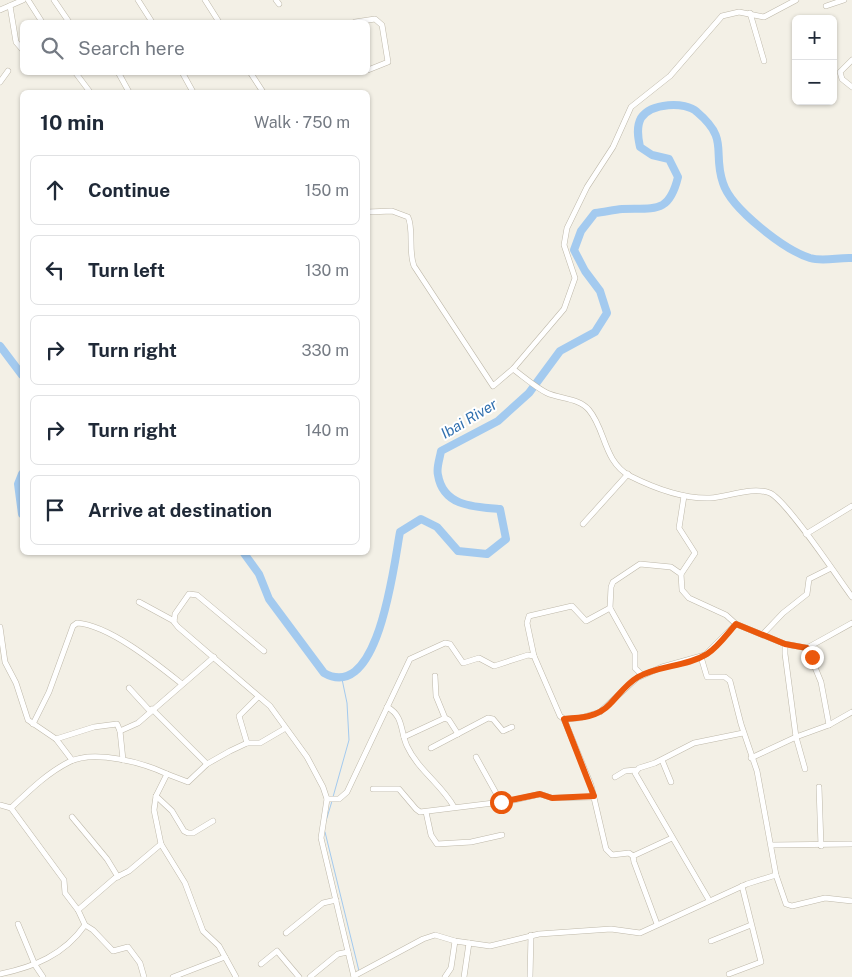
<!DOCTYPE html>
<meta charset="utf-8">
<style>
:root{--surface:#fff;--page:#f6f6f7;--text:#1f2937;--muted:#747a83;--line:#e0e1e3}
body{margin:0;font-family:"Public Sans",sans-serif;background:var(--page);color:var(--text)}
.controls{position:absolute;right:15px;top:15px;display:grid;overflow:hidden;border-radius:8px;box-shadow:0 1px 4px #0004}
.controls button{width:45px;height:45px;display:grid;place-items:center;padding:0;border:0;border-bottom:1px solid var(--line);background:var(--surface);color:var(--text);font:25px sans-serif}
.stop{position:absolute;width:15px;height:15px;margin:-11px;border:4px solid #ea580c;border-radius:50%;background:#fff}
.stop.end{background:#ea580c;border-color:#fff;box-shadow:0 1px 5px #0008}
.list{margin:0;padding:0;list-style:none}
h2{display:flex;justify-content:space-between;align-items:center;height:65px;margin:0;padding:0 20px;font-size:21px}
h2 small{font-size:16px;font-weight:400;color:var(--muted)}
.list li{display:grid;grid-template-columns:32px 1fr auto;gap:15px;align-items:center;box-sizing:border-box;height:70px;margin:0 10px 10px;padding:0 10px;border:1px solid var(--line);border-radius:8px}
.list b{display:block;font-size:19px;white-space:nowrap}
.list em{font-size:16px;font-style:normal;color:var(--muted)}
.icon{flex:none;width:28px;height:28px;fill:none;stroke:currentColor;stroke-width:2;stroke-linecap:round;stroke-linejoin:round}
.map{position:relative;flex:none;width:852px;height:977px;overflow:hidden}
.search{position:absolute;background:var(--surface);box-shadow:0 1px 4px #0004;left:20px;top:20px;width:350px;height:55px;display:flex;align-items:center;gap:12px;box-sizing:border-box;padding:0 18px;border-radius:8px;color:var(--muted);font-size:19px}
.panel{position:absolute;background:var(--surface);box-shadow:0 1px 4px #0004;left:20px;top:90px;width:350px;height:465px;border-radius:8px}
.map>svg:first-child{display:block}
.lines{fill:none;stroke-linecap:round;stroke-linejoin:round}
.stream{stroke:#a3caef;stroke-width:1}
.river{stroke:#a3caef;stroke-width:8}
.minor-casing{stroke:#beb8a9;stroke-width:6}
.minor{stroke:#fff;stroke-width:5}
.route{stroke:#ea580c;stroke-width:6}
.labels{text-anchor:middle;stroke-width:4;stroke-linejoin:round;paint-order:stroke}
.water-label{font-size:15px;font-style:italic;fill:#3170af;stroke:#fff}
</style>
<div class="map">
<svg width="852" height="977" viewBox="0 0 852 977">
<rect width="100%" height="100%" fill="#f3f0e6"/>
<g class="lines">
<g class="stream">
<polyline points="333,797 349,740 347,703 342,679"/>
<polyline points="326,821 332,801"/>
<polyline points="325,832 359,971"/>
</g>
<g class="river">
<polyline points="0,346 22,375"/>
<polyline points="22,474 18,484 22,514"/>
<path d="M243 552 259 574 269 599 324 673C379 704 394 563 400 532L421 519 437 527 458 551 487 554 506 539 500 509C473 507 443 506 438 475 436 468 440 458 441 451L498 421 529 393 560 351 595 332 607 313 600 291 585 271 574 250 581 231 595 213C604 212 613 210 622 209 655 208 669 214 678 177L669 159 652 155 640 147C638 138 636 127 641 118 651 103 685 101 697 112 730 140 712 151 723 183 731 209 785 250 810 258 824 262 839 257 852 258"/>
</g>
<defs>
<g id="minor">
<polyline points="28,0 42,22"/>
<polyline points="54,0 69,22"/>
<polyline points="138,0 152,22"/>
<polyline points="205,0 219,22"/>
<polyline points="276,0 279,4"/>
<polyline points="10,6 16,42 22,49"/>
<polyline points="826,6 844,0"/>
<polyline points="0,10 23,0"/>
<polyline points="750,13 764,61"/>
<polyline points="355,22 375,19 382,25 388,62 368,70"/>
<polyline points="852,60 840,72 842,79 852,87"/>
<polyline points="75,72 90,92"/>
<polyline points="118,72 129,92"/>
<polyline points="182,72 193,92"/>
<polyline points="250,72 263,92"/>
<polyline points="358,72 360,72"/>
<polyline points="0,82 8,71"/>
<path d="M368 212 392 211 408 217C414 229 408 251 414 266L493 386 513 369 564 309 575 278 564 245 567 228 587 187 613 147 631 107 670 76 722 16 739 12 764 17 796 0"/>
<path d="M513 369C524 377 535 387 547 393 560 399 579 398 589 410 606 430 603 461 630 476 654 488 683 499 710 498 728 497 752 486 770 493 787 501 838 578 852 597"/>
<polyline points="684,496 679,528 695,553 681,574 682,590 689,598 726,615 736,624 785,644"/>
<polyline points="583,524 628,474"/>
<polyline points="806,534 852,506"/>
<polyline points="139,602 174,621"/>
<polyline points="610,608 635,653 635,668 642,675"/>
<polyline points="852,623 807,648 785,644 785,654 796,737 829,725 852,712"/>
<polyline points="0,627 5,662 16,683 28,720 56,739 72,760"/>
<polyline points="763,634 783,613 807,594 809,579 831,568"/>
<polyline points="807,648 821,682 829,725"/>
<polyline points="264,651 197,595 189,594 175,614 174,622 178,627 270,706 307,757 323,787 327,799 321,838 354,977"/>
<polyline points="534,656 527,623 529,616 572,606 586,621 610,608 611,587 613,582 640,564 671,567 681,574"/>
<polyline points="435,676 436,696 445,718"/>
<polyline points="129,688 150,711"/>
<path d="M387 707C404 716 400 731 407 746 418 770 442 785 454 807"/>
<polyline points="152,709 207,764"/>
<polyline points="564,719 591,785 606,849 612,855 629,853 633,856"/>
<path d="M33 724 49 692 73 626 77 623C109 625 157 664 182 684"/>
<polyline points="120,731 138,723 214,657"/>
<polyline points="404,737 445,718 449,720 458,734"/>
<polyline points="56,739 94,727 117,724 120,731 123,760"/>
<polyline points="247,743 239,716 258,697"/>
<polyline points="431,748 488,718 493,719 503,731 512,727"/>
<polyline points="476,757 501,802"/>
<polyline points="751,758 796,737 805,769"/>
<polyline points="662,760 671,782"/>
<polyline points="615,777 625,771 636,770"/>
<polyline points="819,787 821,846"/>
<polyline points="373,789 399,789 416,809 420,812 510,801 540,794 552,798 594,797"/>
<polyline points="156,796 172,811 184,831 188,833 193,833 213,821"/>
<polyline points="327,799 339,799 347,792 410,659 445,643 450,644 463,663 479,658 494,666 528,655 534,656 560,716 564,719 580,718 600,712 637,678 662,667 705,655 736,624"/>
<path d="M0 805 11 808C29 791 47 773 69 762 94 749 144 763 167 774"/>
<polyline points="11,808 64,880 65,893 78,910"/>
<polyline points="426,812 431,835 437,844 471,842 502,835"/>
<polyline points="72,817 107,859 118,877"/>
<polyline points="772,845 852,844"/>
<polyline points="776,875 786,904 792,906 825,898 852,901"/>
<polyline points="709,900 635,773 639,768 655,763 694,743 743,733"/>
<polyline points="18,924 35,965 43,977"/>
<polyline points="657,924 634,862 633,856 672,838"/>
<polyline points="85,925 93,930 113,951 128,947 140,963 144,977"/>
<polyline points="286,933 323,903 336,900"/>
<polyline points="711,941 751,925"/>
<polyline points="261,964 277,951 299,977"/>
<path d="M0 974C34 967 64 955 85 925L78 910 115 878 129 871 161 844"/>
<polyline points="729,974 761,962 742,886"/>
<polyline points="354,976 423,939 435,935 455,941 490,946 539,934 611,929 640,933 747,884 776,875 757,771 741,724 730,681 725,677 707,677 701,657"/>
<polyline points="173,977 225,957"/>
<polyline points="236,977 219,946 203,931 185,883 161,844 154,810 156,796 167,774 188,782 207,764 230,751 247,743 260,743 284,729"/>
<polyline points="310,977 338,954 348,952"/>
<polyline points="445,977 451,968 455,941"/>
<polyline points="464,977 469,943"/>
<polyline points="530,977 531,935"/>
</g>
</defs>
<use href="#minor" class="minor-casing"/>
<use href="#minor" class="minor"/>
</g>
<g class="lines">
<path class="route" d="M501 802 540 794 552 798 594 796 564 719C581 718 598 717 610 704 619 695 626 684 638 677 659 665 686 667 707 654 718 647 727 634 736 624L785 644 807 648 812 657"/>
</g>
<g class="labels">
<g class="water-label">
<text transform="translate(469 419) rotate(-31)" y="5">Ibai River</text>
</g>
</g>
</svg>
<div class="controls">
<button>+</button>
<button>−</button>
</div>
<div class="stop" style="left:501px;top:802px"></div>
<div class="stop end" style="left:812px;top:657px"></div>
<div class="search"><svg class="icon" aria-label="search" viewBox="0 0 24 24"><circle cx="10" cy="10" r="6"/><path d="M15 15l6 6"/></svg>Search here</div>
<section class="panel">
<h2>10 min<small>Walk · 750 m</small></h2>
<ul class="list">
<li><svg class="icon" aria-label="ahead" viewBox="0 0 24 24"><path d="M12 20V5M6 11l6-6 6 6"/></svg><div><b>Continue</b></div><em>150 m</em></li>
<li><svg class="icon" aria-label="left" viewBox="0 0 24 24"><path d="M17 20v-9H6M10 6l-5 5 5 5"/></svg><div><b>Turn left</b></div><em>130 m</em></li>
<li><svg class="icon" aria-label="right" viewBox="0 0 24 24"><path d="M7 20v-9h11M14 6l5 5-5 5"/></svg><div><b>Turn right</b></div><em>330 m</em></li>
<li><svg class="icon" aria-label="right" viewBox="0 0 24 24"><path d="M7 20v-9h11M14 6l5 5-5 5"/></svg><div><b>Turn right</b></div><em>140 m</em></li>
<li><svg class="icon" aria-label="arrive" viewBox="0 0 24 24"><path d="M6 21V4h12l-3 4 3 4H6"/></svg><div><b>Arrive at destination</b></div></li>
</ul>
</section>
</div>
